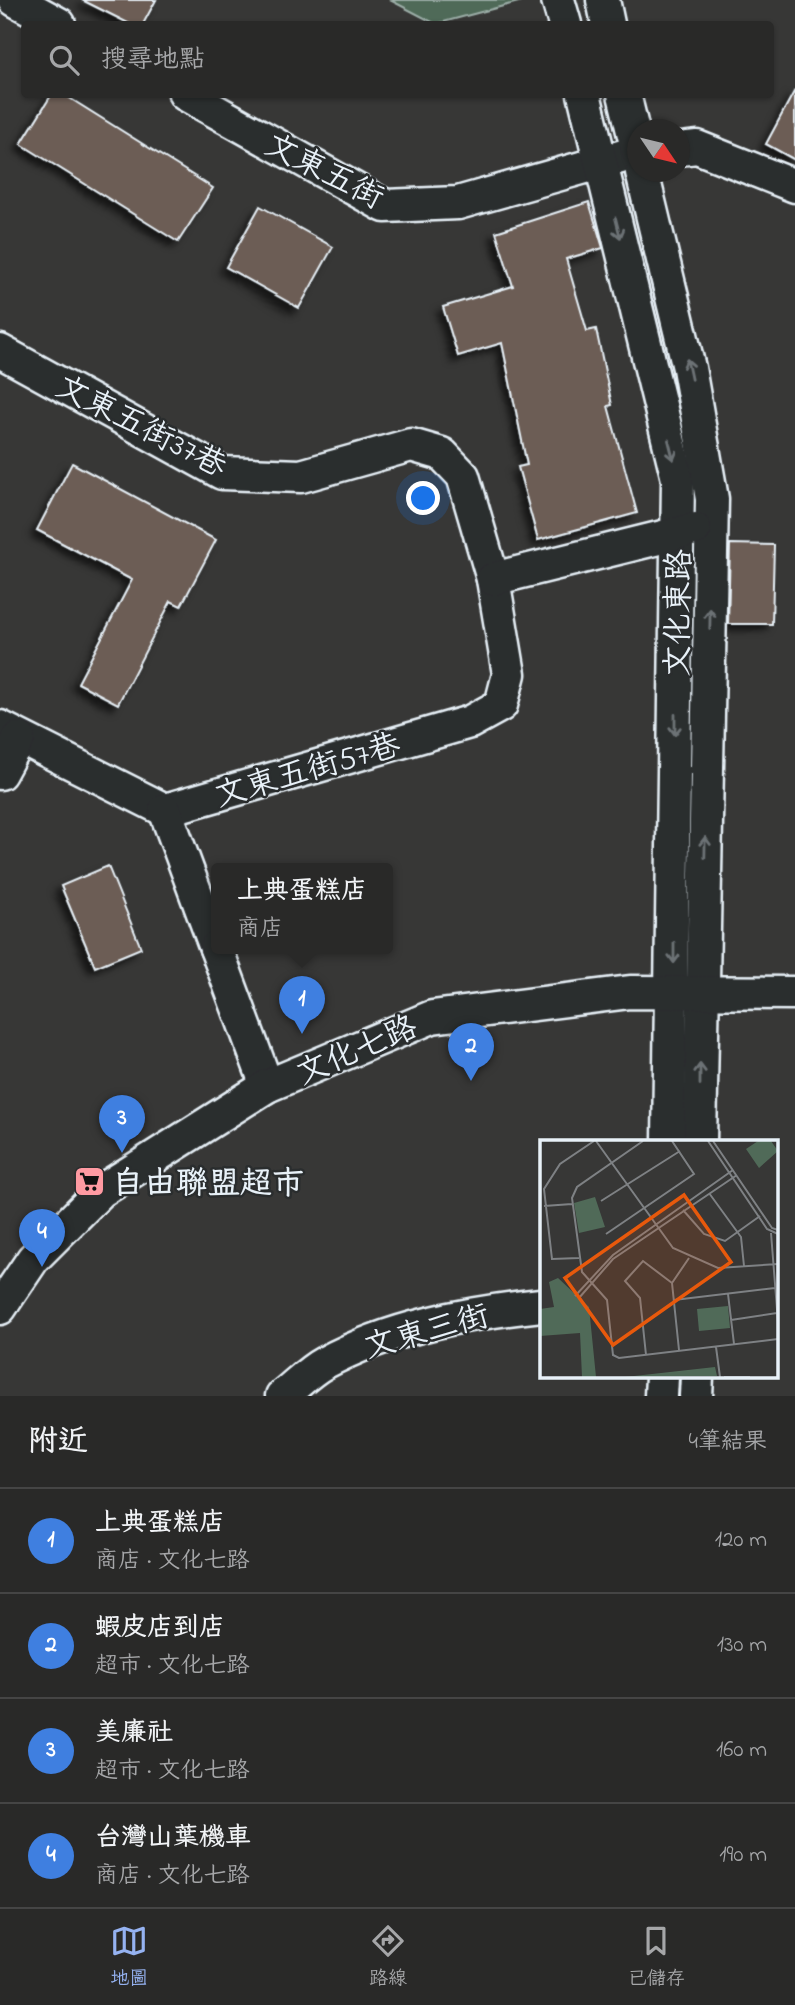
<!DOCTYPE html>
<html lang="zh-TW">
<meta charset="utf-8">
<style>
:root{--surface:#292928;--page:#353534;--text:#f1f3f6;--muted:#a5a6a8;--line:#454545;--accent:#95b2f1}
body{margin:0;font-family:"Indie Flower","LXGW WenKai TC",sans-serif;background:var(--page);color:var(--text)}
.compass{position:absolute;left:627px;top:119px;width:63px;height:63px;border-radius:50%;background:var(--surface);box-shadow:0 2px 5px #0004;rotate:125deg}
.you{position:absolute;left:424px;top:499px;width:24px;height:24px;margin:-18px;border:5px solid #fff;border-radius:50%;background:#1a73e8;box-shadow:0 0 0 10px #1a73e833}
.badge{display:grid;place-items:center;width:46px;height:46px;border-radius:50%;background:var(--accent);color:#fff;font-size:23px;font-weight:700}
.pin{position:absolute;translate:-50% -58px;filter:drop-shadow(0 2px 4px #0008)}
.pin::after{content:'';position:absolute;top:37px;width:24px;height:21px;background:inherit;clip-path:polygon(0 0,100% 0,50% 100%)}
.popup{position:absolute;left:211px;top:863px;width:182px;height:91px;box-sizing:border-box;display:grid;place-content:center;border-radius:7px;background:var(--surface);filter:drop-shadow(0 2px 5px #0005);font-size:23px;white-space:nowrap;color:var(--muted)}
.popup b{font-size:26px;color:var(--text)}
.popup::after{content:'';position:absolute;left:50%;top:100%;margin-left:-14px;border:14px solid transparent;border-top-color:var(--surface)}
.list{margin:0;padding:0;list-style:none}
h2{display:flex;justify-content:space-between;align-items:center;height:91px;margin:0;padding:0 28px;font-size:30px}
h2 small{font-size:23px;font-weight:400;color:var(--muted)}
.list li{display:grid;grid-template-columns:46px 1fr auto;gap:21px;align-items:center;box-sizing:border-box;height:105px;padding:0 28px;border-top:2px solid var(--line)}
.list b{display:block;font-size:26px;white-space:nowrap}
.list p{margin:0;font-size:23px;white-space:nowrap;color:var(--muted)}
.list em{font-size:23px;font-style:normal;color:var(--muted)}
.icon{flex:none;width:38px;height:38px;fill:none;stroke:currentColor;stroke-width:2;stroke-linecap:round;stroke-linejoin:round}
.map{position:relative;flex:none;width:795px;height:1396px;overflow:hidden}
.search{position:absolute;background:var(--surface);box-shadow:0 2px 5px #0004;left:21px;right:21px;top:21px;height:77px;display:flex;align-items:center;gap:18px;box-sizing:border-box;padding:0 24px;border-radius:7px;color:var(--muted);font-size:26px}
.sheet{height:511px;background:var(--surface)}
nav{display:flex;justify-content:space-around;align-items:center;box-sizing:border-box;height:98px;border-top:2px solid var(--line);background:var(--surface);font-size:19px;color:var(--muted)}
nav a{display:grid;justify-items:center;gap:4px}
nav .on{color:var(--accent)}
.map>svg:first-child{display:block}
.green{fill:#506a58;stroke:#9caea8;stroke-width:2}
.building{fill:#6c5d54;stroke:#e8f1f8;stroke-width:2;filter:url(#shadow)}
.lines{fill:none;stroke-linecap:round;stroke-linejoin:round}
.minor-casing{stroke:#e8f1f8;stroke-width:37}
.minor{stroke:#2a2d2e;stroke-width:32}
.oneway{stroke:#6c7275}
.labels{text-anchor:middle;stroke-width:5;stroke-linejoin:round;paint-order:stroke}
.street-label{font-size:32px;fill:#e8f1f8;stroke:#2a2d2e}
.poi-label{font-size:32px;font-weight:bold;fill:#e8f1f8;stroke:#2a2d2e;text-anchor:start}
.inset-road{fill:none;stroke:#7e8184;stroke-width:2}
.view{fill:#e8590c;fill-opacity:0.15;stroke:#e8590c;stroke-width:3.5}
.inset-edge{fill:none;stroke:#e8f1f8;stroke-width:3.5}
</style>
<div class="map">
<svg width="795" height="1396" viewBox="0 0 795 1396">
<defs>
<filter id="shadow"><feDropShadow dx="-6" dy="6" stdDeviation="3.5" flood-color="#0009"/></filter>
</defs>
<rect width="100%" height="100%" fill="#373736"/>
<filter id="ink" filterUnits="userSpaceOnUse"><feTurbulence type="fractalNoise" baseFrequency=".0143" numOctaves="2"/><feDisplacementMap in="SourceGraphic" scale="14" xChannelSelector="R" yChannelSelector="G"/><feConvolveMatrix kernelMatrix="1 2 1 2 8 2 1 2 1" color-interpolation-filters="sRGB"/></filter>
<g filter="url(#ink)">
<polygon class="green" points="390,0 526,0 436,24"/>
<g class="building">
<polygon points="82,0 156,0 143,24 130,24"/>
<polygon points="795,90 795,160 766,144"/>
<polygon points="52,94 63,94 213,188 178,242 21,144"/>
<polygon points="589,202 603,248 566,259 587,331 596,329 612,405 608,406 637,513 538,540 518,467 527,465 502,343 458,356 443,307 513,286 496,232"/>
<polygon points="260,206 333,247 299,308 226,267"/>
<polygon points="72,463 216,540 181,606 171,601 118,704 78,683 132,580 37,530"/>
<polygon points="730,544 774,545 772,624 728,624"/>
<polygon points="108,866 141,948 95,967 61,886"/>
</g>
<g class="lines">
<defs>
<g id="minor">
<polyline points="15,0 59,24"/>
<polyline points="558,0 565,24"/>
<polyline points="603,0 608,24"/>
<polyline points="185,94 385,206 458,203 638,152"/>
<polyline points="584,94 678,479 669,1142"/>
<polyline points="624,94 638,152"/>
<polyline points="680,149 697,147 795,186"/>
<polyline points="642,172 689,368 712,499 700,1142"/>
<polyline points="0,351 222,473 301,476 411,445 442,454 463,476 493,579 509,674 501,705 470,722 165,810 0,727"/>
<polyline points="493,579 695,529"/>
<polyline points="0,773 19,738"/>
<polyline points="165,810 216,948"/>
<polyline points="216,948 267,1086"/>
<polyline points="0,1308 33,1259 101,1191 267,1086 432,1017 630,992 795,993"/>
<path d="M282 1396C296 1385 309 1371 324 1363 391 1327 467 1313 541 1305"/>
<polyline points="661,1396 662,1377"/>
<polyline points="696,1396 697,1377"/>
</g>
</defs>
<use href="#minor" class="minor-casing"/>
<use href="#minor" class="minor"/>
</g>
<defs><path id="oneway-shaft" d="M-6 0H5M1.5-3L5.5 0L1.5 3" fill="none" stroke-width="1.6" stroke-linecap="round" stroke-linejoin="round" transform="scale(1.75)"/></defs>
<g class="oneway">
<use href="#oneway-shaft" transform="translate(618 228) rotate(76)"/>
<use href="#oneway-shaft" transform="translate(689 369) rotate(-102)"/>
<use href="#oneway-shaft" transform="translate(671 450) rotate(76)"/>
<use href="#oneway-shaft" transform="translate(710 619) rotate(-89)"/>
<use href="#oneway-shaft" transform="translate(675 725) rotate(90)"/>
<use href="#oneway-shaft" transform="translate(705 847) rotate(-89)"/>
<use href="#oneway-shaft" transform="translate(674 953) rotate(90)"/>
<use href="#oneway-shaft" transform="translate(700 1074) rotate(-90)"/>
</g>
</g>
<defs>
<symbol id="supermarket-square" viewBox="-11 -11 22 22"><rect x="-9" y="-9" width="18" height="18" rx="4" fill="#ff9aa2" stroke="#2a2d2e"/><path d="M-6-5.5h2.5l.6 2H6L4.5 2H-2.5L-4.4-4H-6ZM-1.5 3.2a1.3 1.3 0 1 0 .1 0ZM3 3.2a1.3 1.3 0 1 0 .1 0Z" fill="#111"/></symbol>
</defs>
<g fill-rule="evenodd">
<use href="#supermarket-square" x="72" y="1164" width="35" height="35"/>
</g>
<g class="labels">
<g class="street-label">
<text transform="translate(325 170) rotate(27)" y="11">文東五街</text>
<text transform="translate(142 425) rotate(27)" y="11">文東五街37巷</text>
<text transform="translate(677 613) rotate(-89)" y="11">文化東路</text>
<text transform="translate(307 769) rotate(-16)" y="11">文東五街57巷</text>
<text transform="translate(356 1049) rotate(-23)" y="11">文化七路</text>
<text transform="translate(426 1330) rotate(-15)" y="11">文東三街</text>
</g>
<g class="poi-label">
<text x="112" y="1193">自由聯盟超市</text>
</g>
</g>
<g transform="translate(540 1140)">
<rect width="238" height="238" fill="#373736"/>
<path d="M218 1H231L238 11 219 28 206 9ZM55 57 65 87 39 93 34 63ZM18 138 49 167 56 237H42L40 193 0 196V169L14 167 9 142ZM188 166 190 188 159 191 157 169ZM175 227 177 236 85 237Z" fill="#506a58"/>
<path class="inset-road" d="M56 1 133 108 178 128 238 124M103 1 37 47 32 58 42 132 67 160 73 215 79 218 238 199M168 1 227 89 238 94M173 1 232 88 238 90M169 53 201 97 204 126M61 61 140 11M4 66 32 64M143 70 164 94 185 101 220 76M231 93 238 182M66 94 154 34 132 1M39 118 12 119 4 49 20 24 54 1M132 143 149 118M188 154 194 204M35 156 73 115 193 30M39 158 73 119 197 35M134 160 235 148M191 180 237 173M176 207 180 237M106 215 100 158 85 141 103 121 132 143 139 210M184 237H210"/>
<path class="view" d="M144 55 191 122 73 205 25 138Z"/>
<rect width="238" height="238" class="inset-edge"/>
</g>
</svg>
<svg class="compass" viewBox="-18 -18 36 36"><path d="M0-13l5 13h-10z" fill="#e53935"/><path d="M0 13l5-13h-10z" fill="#a5a6a8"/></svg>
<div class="you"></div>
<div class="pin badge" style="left:302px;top:1034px;background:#3f7fe0">1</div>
<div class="popup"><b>上典蛋糕店</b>商店</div>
<div class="pin badge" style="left:471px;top:1081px;background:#3f7fe0">2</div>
<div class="pin badge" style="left:122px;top:1153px;background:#3f7fe0">3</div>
<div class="pin badge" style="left:42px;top:1267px;background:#3f7fe0">4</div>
<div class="search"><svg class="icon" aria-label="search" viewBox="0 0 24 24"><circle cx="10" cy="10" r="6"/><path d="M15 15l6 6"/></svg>搜尋地點</div>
</div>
<section class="sheet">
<h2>附近<small>4筆結果</small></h2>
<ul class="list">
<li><span class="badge" style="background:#3f7fe0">1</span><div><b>上典蛋糕店</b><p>商店 · 文化七路</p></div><em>120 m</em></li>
<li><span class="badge" style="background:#3f7fe0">2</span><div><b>蝦皮店到店</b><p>超市 · 文化七路</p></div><em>130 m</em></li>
<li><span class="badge" style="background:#3f7fe0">3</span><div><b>美廉社</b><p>超市 · 文化七路</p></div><em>160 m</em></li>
<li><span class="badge" style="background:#3f7fe0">4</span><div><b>台灣山葉機車</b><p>商店 · 文化七路</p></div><em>190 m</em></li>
</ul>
</section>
<nav>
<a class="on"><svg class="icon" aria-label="map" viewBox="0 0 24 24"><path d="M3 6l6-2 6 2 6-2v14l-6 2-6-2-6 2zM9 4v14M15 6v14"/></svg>地圖</a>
<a><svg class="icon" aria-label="directions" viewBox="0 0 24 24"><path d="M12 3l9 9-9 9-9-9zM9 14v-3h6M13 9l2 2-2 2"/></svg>路線</a>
<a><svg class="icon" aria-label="saved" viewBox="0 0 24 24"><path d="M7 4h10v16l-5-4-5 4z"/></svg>已儲存</a>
</nav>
